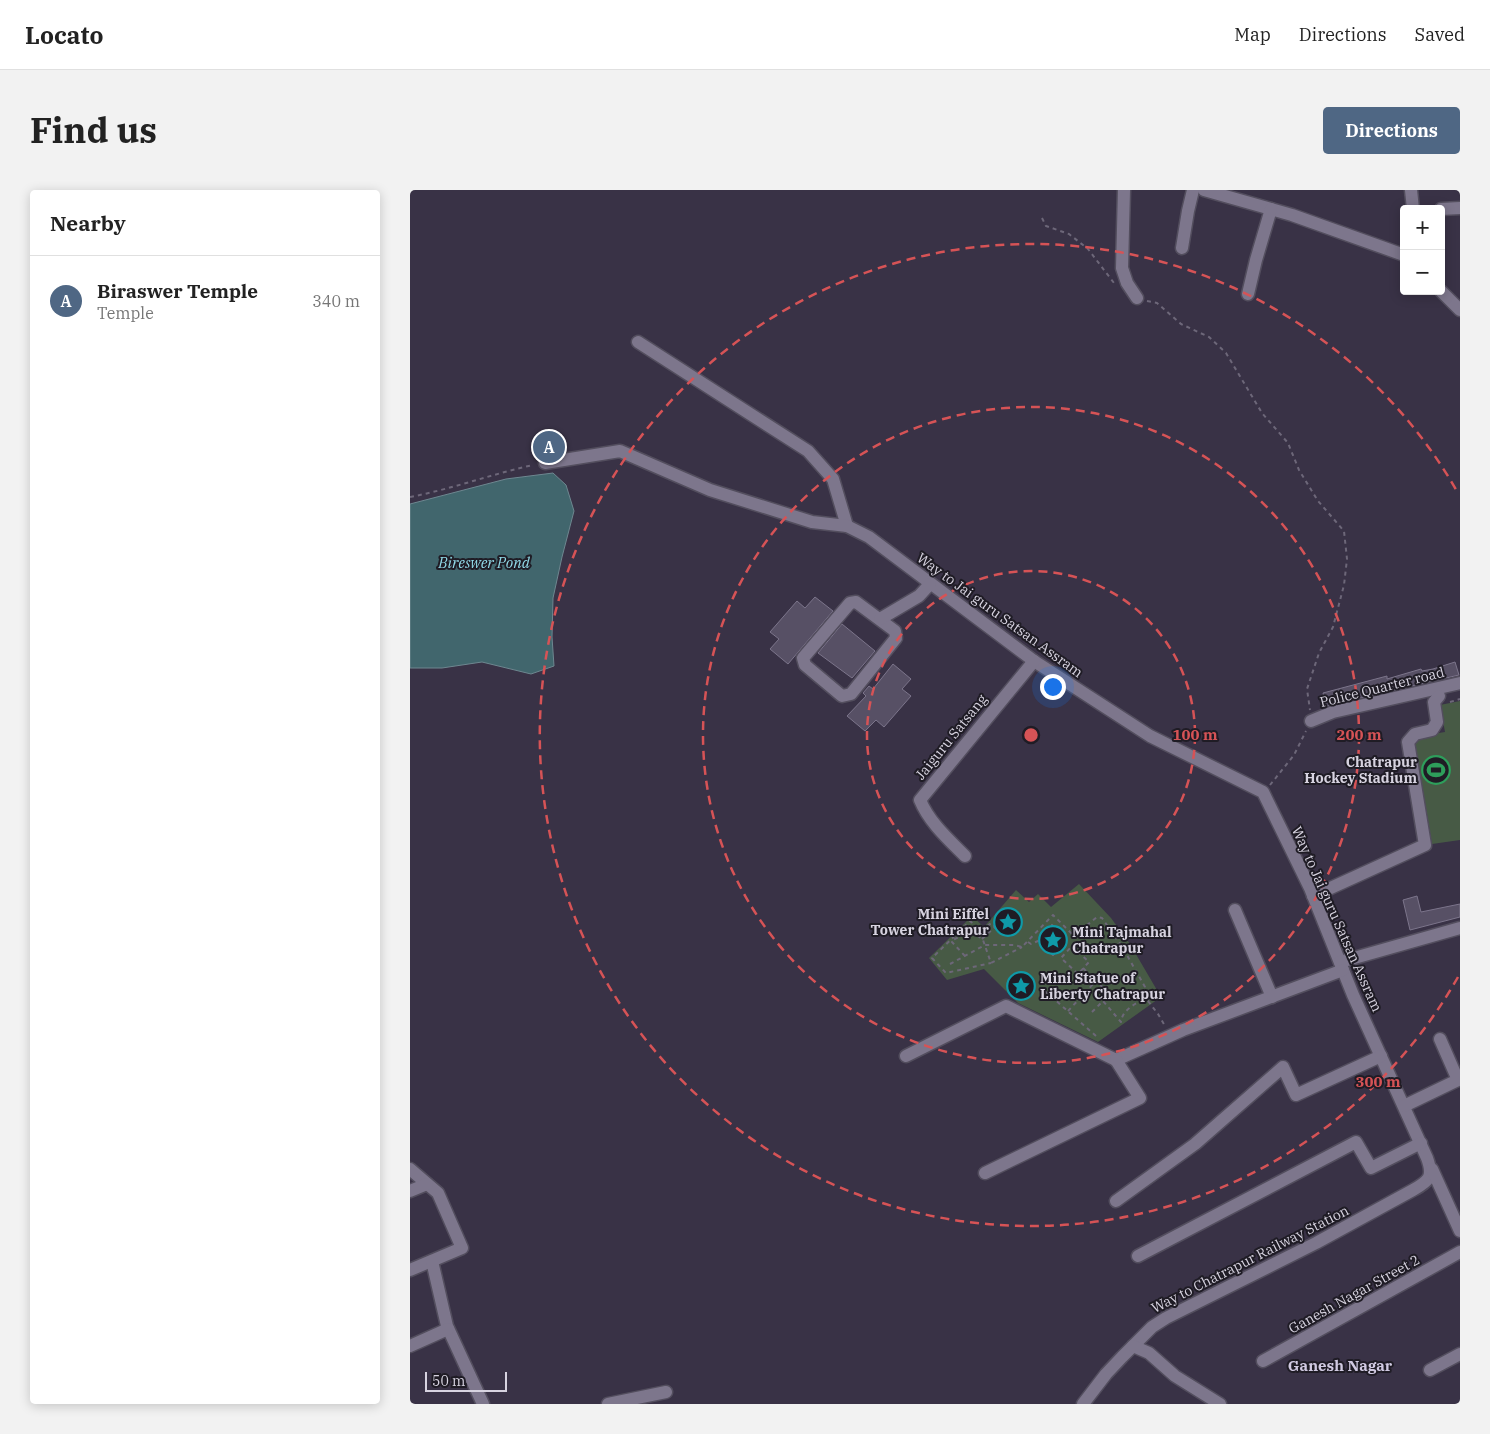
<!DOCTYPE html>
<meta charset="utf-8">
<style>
:root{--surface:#fff;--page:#f2f2f2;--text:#222;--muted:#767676;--line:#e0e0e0;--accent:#4f6784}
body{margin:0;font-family:"IBM Plex Serif",serif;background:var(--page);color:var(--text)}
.controls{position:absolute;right:15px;top:15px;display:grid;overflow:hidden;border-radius:5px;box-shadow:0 2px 12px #0003}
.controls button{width:45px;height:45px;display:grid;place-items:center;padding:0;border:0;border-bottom:1px solid var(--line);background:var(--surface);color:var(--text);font:25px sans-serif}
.scale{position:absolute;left:15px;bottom:12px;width:82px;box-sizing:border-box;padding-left:5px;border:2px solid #d7d3e0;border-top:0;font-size:14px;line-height:18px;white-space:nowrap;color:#d7d3e0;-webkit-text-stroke:4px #1f1c25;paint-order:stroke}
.you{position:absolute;left:642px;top:496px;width:18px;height:18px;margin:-12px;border:4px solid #fff;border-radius:50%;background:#1a73e8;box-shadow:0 0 0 8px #1a73e833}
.badge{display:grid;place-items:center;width:32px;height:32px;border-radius:50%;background:var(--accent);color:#fff;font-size:16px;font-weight:700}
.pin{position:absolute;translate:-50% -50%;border:2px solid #fff;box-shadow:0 1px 5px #0006}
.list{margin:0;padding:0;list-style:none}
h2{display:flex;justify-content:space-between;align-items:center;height:65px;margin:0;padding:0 20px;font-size:21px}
h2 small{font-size:16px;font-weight:400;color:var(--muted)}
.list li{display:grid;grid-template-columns:32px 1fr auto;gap:15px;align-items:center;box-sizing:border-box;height:90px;padding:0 20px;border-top:1px solid var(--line)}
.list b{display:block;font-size:19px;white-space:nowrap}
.list p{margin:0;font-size:16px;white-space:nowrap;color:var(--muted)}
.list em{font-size:16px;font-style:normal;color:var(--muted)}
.map{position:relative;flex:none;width:1050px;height:1214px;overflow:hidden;border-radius:5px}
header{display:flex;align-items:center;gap:30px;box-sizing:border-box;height:70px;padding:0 25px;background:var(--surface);border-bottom:1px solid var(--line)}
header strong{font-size:24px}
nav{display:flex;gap:28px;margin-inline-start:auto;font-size:18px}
.intro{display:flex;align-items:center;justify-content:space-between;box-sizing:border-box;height:120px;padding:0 30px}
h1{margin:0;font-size:35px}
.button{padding:12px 22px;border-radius:5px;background:var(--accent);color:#fff;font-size:18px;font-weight:700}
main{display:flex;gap:30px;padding:0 30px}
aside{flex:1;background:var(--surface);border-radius:5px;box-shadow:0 2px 12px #0003}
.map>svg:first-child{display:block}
.green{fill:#475a45}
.water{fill:#41666d;stroke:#6e8790}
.building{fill:#575065;stroke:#7c758b}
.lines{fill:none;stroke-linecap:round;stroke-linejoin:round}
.minor-casing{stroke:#534e5e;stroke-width:15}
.path{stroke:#6d6779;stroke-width:2;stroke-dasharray:4 4;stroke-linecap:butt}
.minor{stroke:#7d768c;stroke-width:12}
.ring{fill:none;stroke:#d65356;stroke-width:2.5;stroke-dasharray:9 6}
.labels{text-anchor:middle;stroke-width:4;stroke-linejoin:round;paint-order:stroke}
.street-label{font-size:14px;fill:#d7d3e0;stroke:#1f1c25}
.poi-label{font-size:14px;font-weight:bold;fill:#d7d3e0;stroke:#1f1c25;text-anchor:end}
.water-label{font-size:15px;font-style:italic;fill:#91d9e7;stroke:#1f1c25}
.neighbourhood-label{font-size:15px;font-weight:bold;fill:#d1cae2;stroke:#1f1c25}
.centre{fill:#d65356;stroke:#1f1c25;stroke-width:2.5}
.ring-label{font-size:15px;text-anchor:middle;font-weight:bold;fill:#d65356;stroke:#1f1c25;stroke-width:4;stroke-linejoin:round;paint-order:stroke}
</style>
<header>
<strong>Locato</strong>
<nav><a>Map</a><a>Directions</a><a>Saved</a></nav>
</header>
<div class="intro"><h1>Find us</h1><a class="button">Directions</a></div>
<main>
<aside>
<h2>Nearby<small></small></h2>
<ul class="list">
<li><span class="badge">A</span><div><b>Biraswer Temple</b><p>Temple</p></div><em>340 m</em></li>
</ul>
</aside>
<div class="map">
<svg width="1050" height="1214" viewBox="0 0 1050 1214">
<rect width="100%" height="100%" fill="#393246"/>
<g class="green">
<polygon points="1050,511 1050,650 1022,654 1004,547 1035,542 1030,515"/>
<polygon points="669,694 701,728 720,754 751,807 688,852 608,813 574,779 537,790 519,768 562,726 574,737 606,700 619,712 628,704 641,717"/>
</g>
<polygon class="water" points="143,283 156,295 164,321 152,367 143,408 142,447 144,476 121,484 72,472 32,478 0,478 0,314 96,289"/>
<g class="building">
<polygon points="405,407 423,421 378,474 360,459 369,449 360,442 387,411 395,418"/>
<polygon points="432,434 465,461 442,488 408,463"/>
<polygon points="1045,472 1049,485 916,516 913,503 977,486 977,489 1011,479 1012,481 1023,479"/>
<polygon points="483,474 501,489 492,499 501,506 474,537 466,530 455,541 437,526 456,506 453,503 459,496 463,499"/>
<polygon points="1007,706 1011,722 1050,714 1050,727 1000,740 993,710"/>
</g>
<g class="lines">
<defs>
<g id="minor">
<polyline points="714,0 712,78 717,93 727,108"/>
<polyline points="794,0 882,25 994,65"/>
<polyline points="1001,0 1003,19"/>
<polyline points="1031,19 1050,18"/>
<polyline points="772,58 778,21 783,0"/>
<polyline points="1031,101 1050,120"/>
<polyline points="838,104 846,70 861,19"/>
<polyline points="228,152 398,261 423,289 437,336"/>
<path d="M135 273 210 261 300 300 402 332 437 336 459 347 624 471 740 546 853 602 900 698 943 805 1017 968C1024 987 1019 991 1003 1000L906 1053 756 1128 742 1137 712 1167 696 1184 673 1214"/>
<polygon points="446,412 485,441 486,448 441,504 432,506 395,475 393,468 440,413"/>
<polyline points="470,429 509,406 520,394"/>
<polyline points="901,531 923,522 1050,493"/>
<path d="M555 666C538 649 519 632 510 610L624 471"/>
<polyline points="903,706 1015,655 998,552 1005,544 1022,540 1027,532 1024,512 1029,506"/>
<polyline points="825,720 862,807"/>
<polyline points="930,772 1050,738"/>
<polyline points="496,866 596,816 706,870 773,840 933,780"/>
<polyline points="994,916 1048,890 1030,849"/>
<polyline points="0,979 28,1003 52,1058 0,1080"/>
<polyline points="1022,979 1050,1041"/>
<polyline points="575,983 730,908 706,870"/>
<polyline points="0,1001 17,994"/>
<polyline points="706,1011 785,954 873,877 886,905 971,866"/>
<polyline points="728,1066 946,952 961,978 1011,953"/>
<polyline points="22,1071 37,1136 73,1214"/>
<polyline points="0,1156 38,1139"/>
<polyline points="723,1156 739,1163 765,1186 810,1214"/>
<polyline points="853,1171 1050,1062"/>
<polyline points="1020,1180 1050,1164"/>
<polyline points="198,1214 256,1202"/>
</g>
</defs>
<use href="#minor" class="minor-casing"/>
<g class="path">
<polyline points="632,28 636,36 659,44 678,59 704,93"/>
<polyline points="737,111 747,113 771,134 799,147 816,163 852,223 878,253 889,280 908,311 934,341 937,369 934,395 923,437 909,463 897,499 900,520"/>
<path d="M0 307C42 299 82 284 123 275"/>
<polyline points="1040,512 1050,509"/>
<polyline points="860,595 884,565 896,541"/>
<polyline points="572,749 585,737 581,733 572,741 560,731 522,768 536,783 581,773"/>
<polyline points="618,752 621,754 628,751 642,735 657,749 643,765 628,751"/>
<polygon points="662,756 679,772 668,784 651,768"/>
<polyline points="555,766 541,751 553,745 557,737 573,750 581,773 612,757"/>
<polyline points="540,774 575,755 604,755 612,757 643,725 664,746 687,727 692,728 713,758 735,797 736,803"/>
<path d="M673 778C695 800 699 807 731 807"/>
<polyline points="635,801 686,846"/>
<circle cx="735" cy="807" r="4.5"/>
<polyline points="738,811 748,824 755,836"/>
<polyline points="658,821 685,792"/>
<path d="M682 822 693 811 711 832C712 821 723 815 732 810"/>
</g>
<use href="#minor" class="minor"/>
</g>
<g class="ring">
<circle cx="621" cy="545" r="164"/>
<circle cx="621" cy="545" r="328"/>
<path d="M1048 787A491 491 0 1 1 1048 303"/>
</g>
<defs>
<symbol id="stadium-ring" viewBox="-11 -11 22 22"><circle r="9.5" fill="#1f1c25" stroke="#2e9e5b" stroke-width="1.5"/><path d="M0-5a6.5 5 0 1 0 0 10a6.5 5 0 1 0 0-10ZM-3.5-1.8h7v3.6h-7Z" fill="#2e9e5b"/></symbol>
<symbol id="sight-ring" viewBox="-11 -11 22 22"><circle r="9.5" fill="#1f1c25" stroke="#0f9aa8" stroke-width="1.5"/><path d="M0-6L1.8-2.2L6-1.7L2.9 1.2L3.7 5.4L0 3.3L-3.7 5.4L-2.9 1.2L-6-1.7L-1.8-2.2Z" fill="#0f9aa8"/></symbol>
</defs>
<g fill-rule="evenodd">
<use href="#stadium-ring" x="1010" y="564" width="32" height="32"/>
<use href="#sight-ring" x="582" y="716" width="32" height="32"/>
<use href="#sight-ring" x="627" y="734" width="32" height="32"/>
<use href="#sight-ring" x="595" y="780" width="32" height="32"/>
</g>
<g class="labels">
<g class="street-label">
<text transform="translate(590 425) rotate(36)" y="5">Way to Jai guru Satsan Assram</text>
<text transform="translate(972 497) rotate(-14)" y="5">Police Quarter road</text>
<text transform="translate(541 547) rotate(-51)" y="5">Jaiguru Satsang</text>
<text transform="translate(927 729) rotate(66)" y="5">Way to Jai guru Satsan Assram</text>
<text transform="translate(840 1069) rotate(-27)" y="5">Way to Chatrapur Railway Station</text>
<text transform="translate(944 1104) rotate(-29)" y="5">Ganesh Nagar Street 2</text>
</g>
<g class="poi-label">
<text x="1007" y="577">Chatrapur<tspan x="1007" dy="16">Hockey Stadium</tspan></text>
<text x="579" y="729">Mini Eiffel<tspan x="579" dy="16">Tower Chatrapur</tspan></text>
<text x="662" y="747" text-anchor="start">Mini Tajmahal<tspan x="662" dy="16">Chatrapur</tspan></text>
<text x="630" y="793" text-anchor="start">Mini Statue of<tspan x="630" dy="16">Liberty Chatrapur</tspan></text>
</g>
<g class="water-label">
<text x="74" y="378">Bireswer Pond</text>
</g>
<g class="neighbourhood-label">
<text x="930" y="1181">Ganesh Nagar</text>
</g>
</g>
<circle cx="621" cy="545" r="8" class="centre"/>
<g class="ring-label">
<text x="785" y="550">100 m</text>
<text x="949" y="550">200 m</text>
<text x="968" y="897">300 m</text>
</g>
</svg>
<div class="controls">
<button>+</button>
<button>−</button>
</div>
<div class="scale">50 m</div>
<div class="you"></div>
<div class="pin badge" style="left:139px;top:257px">A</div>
</div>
</main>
